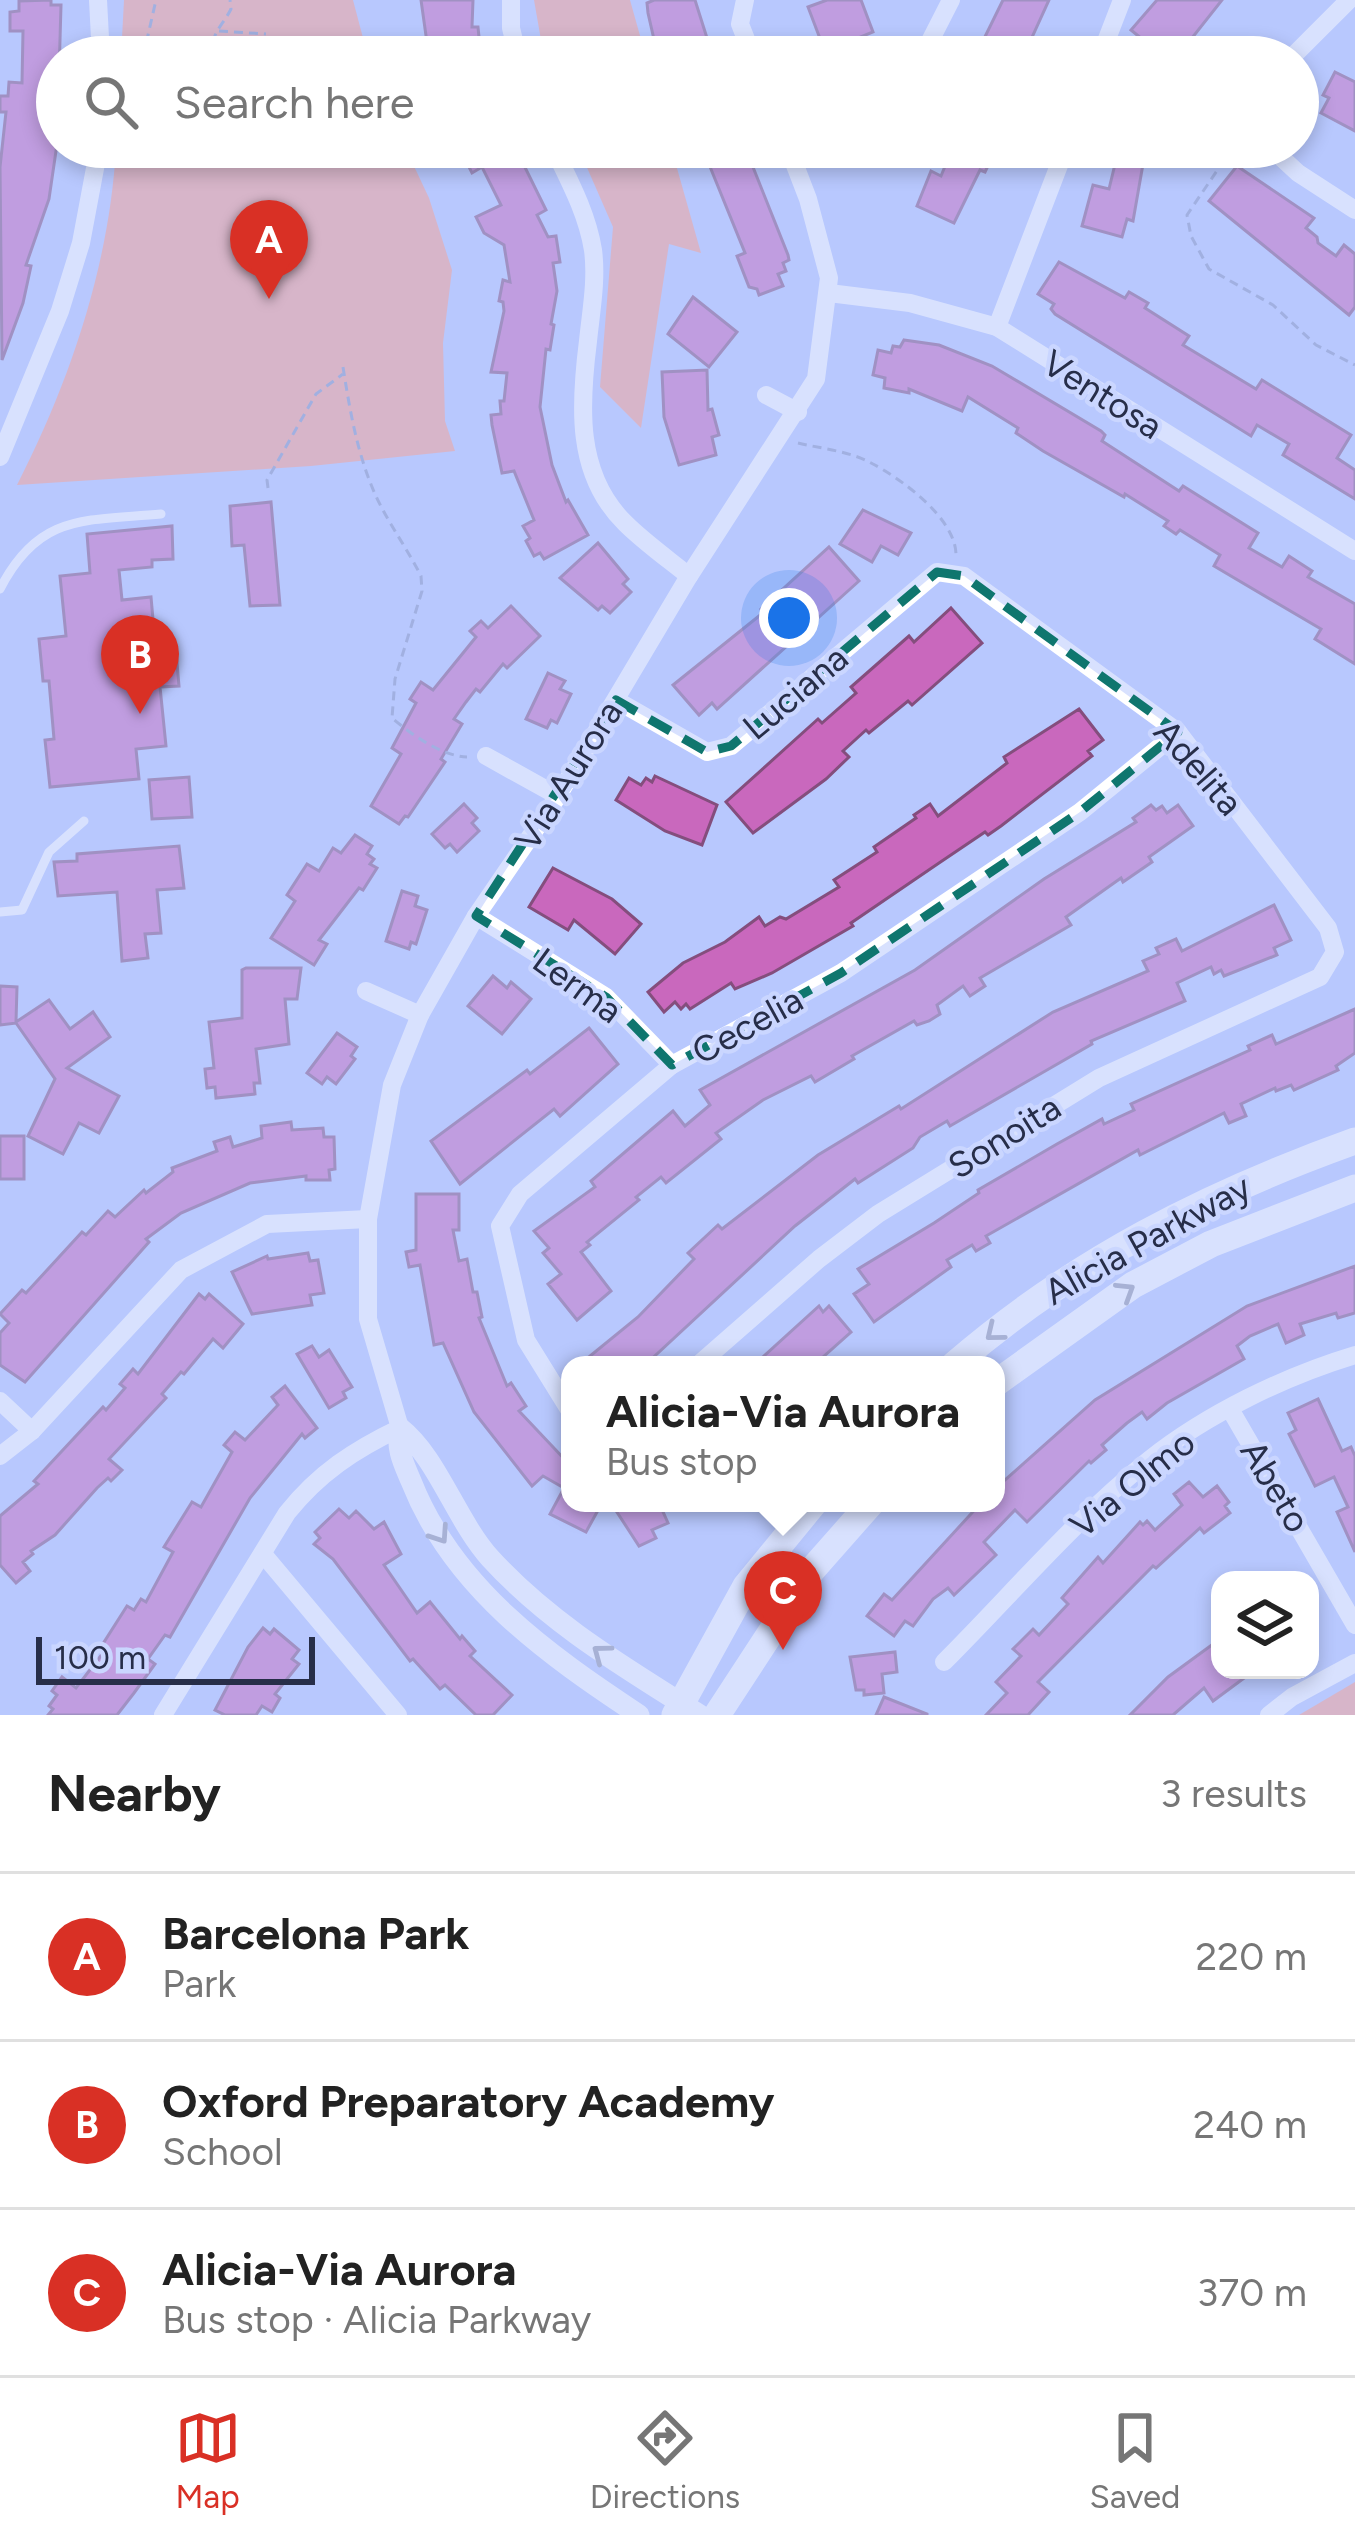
<!DOCTYPE html>
<meta charset="utf-8">
<style>
:root{--surface:#fff;--page:#f6f6f6;--text:#222;--muted:#767676;--line:#e0e0e0;--accent:#d93025}
body{margin:0;font-family:Figtree,sans-serif;background:var(--page);color:var(--text)}
.controls{position:absolute;right:36px;bottom:36px;display:grid;overflow:hidden;border-radius:24px;box-shadow:0 6px 18px #0003}
.controls button{width:108px;height:108px;display:grid;place-items:center;padding:0;border:0;border-bottom:3px solid var(--line);background:var(--surface);color:var(--text);font:60px sans-serif}
.scale{position:absolute;left:36px;bottom:30px;width:279px;box-sizing:border-box;padding-left:12px;border:6px solid #272e49;border-top:0;font-size:33px;line-height:42px;white-space:nowrap;color:#272e49;-webkit-text-stroke:9px #cad6ff;paint-order:stroke}
.you{position:absolute;left:789px;top:618px;width:42px;height:42px;margin:-30px;border:9px solid #fff;border-radius:50%;background:#1a73e8;box-shadow:0 0 0 18px #1a73e833}
.badge{display:grid;place-items:center;width:78px;height:78px;border-radius:50%;background:var(--accent);color:#fff;font-size:39px;font-weight:700}
.pin{position:absolute;translate:-50% -99px;filter:drop-shadow(0 3px 6px #0008)}
.pin::after{content:'';position:absolute;top:63px;width:42px;height:36px;background:inherit;clip-path:polygon(0 0,100% 0,50% 100%)}
.popup{position:absolute;left:561px;top:1356px;width:444px;height:156px;box-sizing:border-box;display:grid;place-content:center;border-radius:24px;background:var(--surface);filter:drop-shadow(0 3px 9px #0005);font-size:39px;white-space:nowrap;color:var(--muted)}
.popup b{font-size:45px;color:var(--text)}
.popup::after{content:'';position:absolute;left:50%;top:100%;margin-left:-24px;border:24px solid transparent;border-top-color:var(--surface)}
.list{margin:0;padding:0;list-style:none}
h2{display:flex;justify-content:space-between;align-items:center;height:156px;margin:0;padding:0 48px;font-size:51px}
h2 small{font-size:39px;font-weight:400;color:var(--muted)}
.list li{display:grid;grid-template-columns:78px 1fr auto;gap:36px;align-items:center;box-sizing:border-box;height:168px;padding:0 48px;border-top:3px solid var(--line)}
.list b{display:block;font-size:45px;white-space:nowrap}
.list p{margin:0;font-size:39px;white-space:nowrap;color:var(--muted)}
.list em{font-size:39px;font-style:normal;color:var(--muted)}
.icon{flex:none;width:66px;height:66px;fill:none;stroke:currentColor;stroke-width:2;stroke-linecap:round;stroke-linejoin:round}
.map{position:relative;flex:none;width:1355px;height:1715px;overflow:hidden}
.search{position:absolute;background:var(--surface);box-shadow:0 6px 18px #0003;left:36px;right:36px;top:36px;height:132px;display:flex;align-items:center;gap:30px;box-sizing:border-box;padding:0 42px;border-radius:66px;color:var(--muted);font-size:45px}
.sheet{height:660px;background:var(--surface)}
nav{display:flex;justify-content:space-around;align-items:center;box-sizing:border-box;height:168px;border-top:3px solid var(--line);background:var(--surface);font-size:33px;color:var(--muted)}
nav a{display:grid;justify-items:center;gap:6px}
nav .on{color:var(--accent)}
.map>svg:first-child{display:block}
.green{fill:#fd9e8b}
.building{fill:#c968bd;stroke:#844e7d;stroke-width:3}
.lines{fill:none;stroke-linecap:round;stroke-linejoin:round}
.path{stroke:#8693bf;stroke-width:3;stroke-dasharray:9 6;stroke-linecap:butt}
.service{stroke:#fff;stroke-width:9}
.minor{stroke:#fff;stroke-width:18}
.tertiary{stroke:#fff;stroke-width:21}
.primary{stroke:#fff;stroke-width:27}
.oneway{stroke:#9396a4}
.marked{fill:none;stroke:#0f766e;stroke-width:9;stroke-dasharray:24 15;stroke-linejoin:round}
.labels{text-anchor:middle;stroke-width:9;stroke-linejoin:round;paint-order:stroke}
.street-label{font-size:36px;fill:#272e49;stroke:#cad6ff}
</style>
<div class="map">
<svg width="1355" height="1715" viewBox="0 0 1355 1715">
<rect width="100%" height="100%" fill="#b8c8fe"/>
<g class="green">
<polygon points="124,0 353,0 368,57 121,57"/>
<polygon points="534,0 630,0 646,57 544,57"/>
<path d="M116 147H405L429 198 452 270 443 343 445 421 455 451 311 466 17 485C70 382 110 263 116 147Z"/>
<polygon points="578,147 671,147 701,253 669,244 641,428 600,387 613,227"/>
<polygon points="1355,1682 1355,1715 1299,1715"/>
</g>
<g class="building">
<polygon points="51,0 51,5 61,5 57,144 49,199 26,265 31,266 23,303 2,360 0,167 6,112 0,112 0,96 8,96 9,82 22,83 23,31 10,31 10,12 19,11 19,1"/>
<polygon points="421,0 473,0 472,27 478,27 481,57 429,57"/>
<polygon points="654,0 695,0 713,57 658,57 648,13 647,3"/>
<polygon points="827,0 861,0 873,32 858,38 867,57 827,57 808,7"/>
<polygon points="1003,0 1049,0 1023,57 975,57"/>
<polygon points="1157,0 1222,0 1177,57 1164,57 1131,30"/>
<polygon points="1335,72 1355,82 1355,131 1321,113 1329,98 1323,95"/>
<polygon points="459,147 515,147 546,210 537,215 548,237 556,236 560,262 553,263 557,291 551,324 554,325 550,350 546,349 540,407 552,465 566,502 568,500 588,535 544,559 540,553 534,556 526,541 530,538 523,526 534,520 514,471 502,473 492,425 491,415 501,414 500,401 504,401 507,373 491,372 504,311 503,302 499,301 503,280 510,282 504,245 484,233 476,217 501,205 482,167 472,173"/>
<polygon points="718,147 745,147 788,255 789,260 783,263 786,271 778,274 783,286 759,295 757,289 749,287 737,256 745,253 704,152"/>
<polygon points="953,147 997,147 985,172 980,170 954,223 917,206 931,171 941,176"/>
<polygon points="1087,147 1146,147 1133,221 1127,219 1122,237 1082,226 1093,185 1109,189 1116,160 1086,152"/>
<polygon points="1237,166 1314,218 1306,228 1317,237 1318,243 1336,256 1344,245 1355,254 1355,307 1349,315 1209,201"/>
<polygon points="1059,262 1125,298 1129,292 1148,303 1145,308 1189,336 1183,345 1256,389 1262,380 1351,435 1337,458 1355,470 1355,499 1283,455 1289,444 1257,425 1251,436 1055,314 1051,309 1054,304 1038,294"/>
<polygon points="693,297 737,332 709,367 668,334"/>
<polygon points="904,340 939,345 992,366 1101,431 1105,435 1102,441 1179,491 1183,486 1258,533 1249,548 1282,567 1289,556 1312,571 1308,577 1355,604 1355,664 1315,639 1321,629 1214,566 1220,555 1180,530 1176,534 1164,526 1168,521 1125,494 1124,497 1043,451 1016,433 1018,428 968,397 962,411 909,389 909,393 884,388 885,378 873,375 878,350 891,353 893,346 900,347"/>
<polygon points="707,370 708,410 712,409 719,435 712,437 716,455 679,465 664,417 662,372"/>
<polygon points="271,502 280,605 250,606 244,545 232,546 230,506"/>
<polygon points="863,510 911,533 898,555 881,546 872,562 840,544"/>
<polygon points="172,526 173,559 152,560 152,567 119,570 122,600 151,597 156,653 176,651 179,686 160,687 166,746 136,749 139,779 50,787 45,740 54,739 49,681 43,681 39,639 66,636 60,576 90,573 87,534"/>
<polygon points="598,543 628,579 623,584 631,592 610,613 602,606 598,610 560,578"/>
<polygon points="829,547 859,581 717,709 712,703 699,715 673,685 764,612 761,609"/>
<polygon points="511,606 540,636 507,668 503,664 480,692 476,689 466,702 454,719 462,724 441,759 445,762 408,817 405,816 399,824 371,806 401,754 392,748 416,703 410,699 421,682 433,690 476,637 470,631 481,621 488,628"/>
<polygon points="951,608 982,643 912,705 908,701 869,733 866,730 843,751 849,757 826,779 753,833 726,802 818,719 822,723 856,693 851,687 909,636 914,642"/>
<polygon points="548,673 565,681 560,689 571,694 557,723 551,720 547,728 526,719"/>
<polygon points="1079,709 1103,740 1088,751 1092,756 1001,826 988,835 985,832 939,863 851,923 853,926 772,973 735,989 731,983 690,1009 686,1004 681,1009 675,1002 664,1012 648,992 683,963 725,942 759,917 765,926 780,917 786,919 839,887 834,880 877,852 874,847 916,818 914,815 930,804 938,816 1007,763 1004,757"/>
<polygon points="655,776 717,805 702,845 665,831 616,800 629,778 641,785 646,778 652,782"/>
<polygon points="189,777 192,817 152,819 149,780"/>
<polygon points="464,804 477,818 472,823 479,831 457,852 450,844 445,848 432,834"/>
<polygon points="1151,805 1156,810 1162,806 1167,813 1178,805 1193,826 1149,857 1152,862 1123,882 1121,878 1066,917 1071,925 980,978 985,986 970,996 963,986 937,1005 940,1014 929,1021 917,1025 914,1021 852,1056 854,1059 815,1082 811,1076 763,1100 716,1133 721,1139 666,1183 661,1177 636,1197 639,1200 587,1242 590,1245 581,1252 611,1291 577,1320 548,1284 561,1274 543,1253 549,1248 534,1231 595,1187 591,1181 673,1111 685,1126 710,1105 700,1090 915,970 1044,879 1136,822 1133,818"/>
<polygon points="355,835 372,846 367,854 374,859 370,864 377,868 363,890 359,888 319,940 327,944 314,965 271,938 295,901 287,895 307,864 319,871 333,848 341,853"/>
<polygon points="179,846 184,888 157,890 161,933 145,934 148,958 122,961 117,892 58,896 54,862 77,861 77,854"/>
<polygon points="553,868 612,899 641,924 615,954 574,920 568,930 529,907"/>
<polygon points="402,891 418,896 415,906 427,910 416,944 411,942 409,949 386,941"/>
<polygon points="1274,905 1291,940 1274,948 1277,955 1224,976 1221,970 1214,974 1211,967 1177,983 1185,1001 1091,1041 1092,1044 950,1126 947,1121 920,1137 913,1148 858,1183 855,1179 795,1226 645,1365 579,1365 638,1317 694,1259 688,1253 718,1225 722,1229 818,1155 899,1106 901,1109 1053,1012 1148,971 1143,961 1159,954 1156,948 1176,939 1182,951"/>
<polygon points="246,968 301,968 297,999 285,999 289,1044 256,1049 260,1083 254,1083 255,1094 216,1098 215,1087 207,1088 205,1069 214,1068 209,1022 242,1018 242,970"/>
<polygon points="493,976 507,988 511,982 531,999 502,1034 468,1006"/>
<polygon points="0,986 17,987 16,1022 49,1000 70,1029 93,1012 110,1037 67,1068 119,1096 99,1133 79,1123 63,1154 28,1136 55,1079 16,1023 0,1025"/>
<polygon points="1355,1009 1355,1053 1336,1066 1338,1070 1294,1090 1291,1085 1276,1091 1275,1088 1241,1104 1246,1116 1229,1123 1224,1113 1140,1155 1138,1150 986,1236 990,1243 976,1251 972,1245 947,1260 951,1267 874,1322 854,1294 869,1284 858,1269 934,1223 979,1193 978,1190 1057,1144 1102,1119 1104,1124 1134,1110 1131,1104 1250,1050 1248,1046 1272,1035 1276,1044"/>
<polygon points="589,1028 618,1064 560,1116 554,1109 460,1184 431,1141 527,1070 530,1074"/>
<polygon points="337,1033 357,1047 351,1056 355,1059 336,1084 327,1077 322,1084 307,1073"/>
<polygon points="291,1122 292,1130 323,1128 324,1137 334,1137 335,1169 329,1170 330,1180 306,1180 306,1176 250,1183 181,1213 146,1239 149,1242 25,1382 0,1365 0,1333 9,1323 0,1314 22,1290 26,1293 82,1232 86,1235 108,1211 115,1217 144,1190 146,1193 173,1172 172,1168 217,1151 214,1142 230,1137 233,1147 262,1138 261,1126"/>
<rect x="0" y="1136" width="24" height="43"/>
<polygon points="416,1194 459,1194 459,1230 453,1230 459,1261 467,1259 473,1292 477,1292 482,1317 479,1318 507,1386 511,1383 526,1406 519,1411 570,1465 570,1503 602,1503 586,1532 550,1514 564,1488 543,1476 532,1486 474,1412 443,1343 434,1345 420,1265 409,1267 406,1252 416,1250"/>
<polygon points="308,1253 310,1261 318,1260 324,1293 310,1295 312,1305 252,1314 232,1272 267,1256 268,1259"/>
<polygon points="1355,1266 1355,1313 1338,1318 1336,1313 1300,1324 1304,1335 1286,1343 1278,1324 1250,1336 1237,1346 1244,1359 1167,1403 1147,1419 1142,1412 1127,1423 1102,1445 1106,1450 1091,1463 1089,1461 1027,1522 1015,1510 984,1542 996,1555 954,1595 948,1588 933,1599 913,1626 905,1621 894,1636 867,1616 884,1594 892,1600 981,1503 996,1503 996,1488 1095,1400 1247,1306"/>
<polygon points="199,1294 205,1299 209,1294 243,1324 223,1348 213,1339 184,1374 181,1372 162,1394 166,1398 109,1459 122,1470 111,1481 108,1478 97,1488 55,1535 31,1551 33,1554 23,1562 30,1571 16,1583 0,1565 0,1516 38,1484 34,1481 103,1407 106,1410 125,1388 120,1384 133,1369 138,1374"/>
<polygon points="819,1306 823,1312 829,1306 851,1332 814,1365 754,1365"/>
<polygon points="312,1346 319,1357 329,1350 352,1387 343,1392 346,1398 329,1408 297,1354"/>
<polygon points="285,1386 317,1428 305,1438 302,1434 250,1498 170,1637 165,1635 148,1659 155,1664 134,1693 117,1715 48,1715 53,1709 49,1706 57,1695 52,1691 62,1677 76,1688 103,1653 99,1650 127,1606 134,1610 141,1599 146,1602 173,1552 164,1547 192,1502 201,1507 232,1452 224,1445 235,1432 245,1440 278,1405 272,1397"/>
<polygon points="1318,1399 1342,1451 1351,1447 1355,1456 1355,1552 1337,1512 1348,1507 1334,1477 1315,1486 1289,1434 1296,1430 1288,1413"/>
<polygon points="1189,1482 1203,1497 1217,1486 1229,1502 1225,1506 1230,1513 1204,1533 1200,1528 1156,1568 1153,1566 1038,1682 1049,1692 1028,1715 986,1715 1007,1693 996,1682 1021,1656 1013,1649 1033,1629 1039,1635 1068,1604 1062,1598 1098,1557 1103,1563 1140,1522 1143,1525 1147,1521 1155,1530 1182,1505 1174,1494"/>
<polygon points="611,1503 659,1503 668,1523 652,1530 656,1538 639,1546"/>
<polygon points="339,1509 349,1518 356,1511 374,1529 384,1522 401,1554 384,1565 417,1613 430,1602 460,1639 462,1636 475,1651 470,1656 512,1695 493,1715 476,1715 445,1685 440,1689 413,1659 410,1661 333,1559 314,1544 320,1538 315,1532"/>
<polygon points="263,1628 270,1634 274,1629 299,1650 292,1659 299,1664 275,1694 280,1698 272,1712 262,1706 256,1715 225,1715 215,1710 248,1647"/>
<polygon points="1220,1639 1220,1670 1255,1670 1213,1701 1204,1688 1173,1715 1130,1715 1168,1677"/>
<polygon points="895,1652 897,1672 882,1674 884,1693 864,1695 864,1690 856,1690 850,1657"/>
<polygon points="884,1697 927,1714 927,1715 876,1715"/>
</g>
<g class="lines">
<g class="path">
<polyline points="219,31 266,34"/>
<polyline points="143,57 156,0"/>
<path d="M213 57C209 34 222 27 231 9L230 0"/>
<polyline points="196,147 229,160"/>
<polyline points="1233,147 1187,215 1191,236 1209,269 1273,305 1316,345 1355,365"/>
<path d="M343 367C350 411 357 453 375 494 388 523 407 548 421 576L422 591 395 679 392 718C411 734 441 756 467 757"/>
<path d="M798 443C823 449 850 451 873 464 903 480 956 519 956 555"/>
<polyline points="268,488 267,480 316,394 343,374"/>
</g>
<g class="service">
<path d="M0 589C39 513 85 521 161 514"/>
<polyline points="0,912 22,910 49,852 84,821"/>
</g>
<g class="minor">
<polyline points="98,0 101,57"/>
<polyline points="511,0 511,28 518,57"/>
<polyline points="745,0 740,24 753,57"/>
<polyline points="927,47 951,0"/>
<polyline points="1100,57 1122,0"/>
<polyline points="1292,57 1349,0"/>
<path d="M553 147C569 180 587 213 593 250 597 280 591 311 588 341 580 404 575 474 625 523 644 542 668 559 689 576"/>
<polyline points="1270,147 1298,173 1355,210"/>
<polyline points="829,293 910,303 997,327 1355,551"/>
<polyline points="997,327 1066,147"/>
<polyline points="766,395 798,412"/>
<polyline points="0,457 60,311 81,243 99,147"/>
<polyline points="616,700 707,752 731,746 937,572 964,576 1178,732 1328,928 1335,952 1320,977 1099,1078 878,1214 819,1259 698,1365"/>
<polyline points="486,756 558,796"/>
<polyline points="476,916 606,997 672,1065"/>
<polyline points="366,991 420,1015"/>
<polyline points="0,1401 32,1431"/>
<polyline points="1230,1409 1355,1625"/>
<polyline points="570,1411 526,1340 500,1226 520,1194 672,1065 841,973 1080,812 1178,732"/>
<polyline points="0,1456 32,1431 181,1270 267,1224 368,1219"/>
<polyline points="263,1554 398,1715"/>
<path d="M944 1662C1012 1594 1074 1520 1149 1460 1207 1414 1285 1376 1355 1355"/>
<path d="M163 1715 287 1513C319 1473 354 1450 400 1428L368 1319V1219L392 1085 420 1015 476 916 558 796 689 576 816 379 829 278 808 199 788 147"/>
<polyline points="1269,1715 1292,1697 1355,1663"/>
</g>
<path class="tertiary" d="M639 1715C547 1654 453 1588 411 1481 403 1462 396 1449 400 1428 437 1457 456 1520 490 1558 550 1624 626 1668 700 1715"/>
<g class="primary">
<path d="M954 1365C1074 1261 1207 1194 1355 1141"/>
<polyline points="996,1383 1133,1285 1211,1244 1355,1188"/>
<polyline points="675,1715 746,1586 814,1503"/>
<polyline points="717,1715 811,1571 871,1503"/>
</g>
</g>
<defs><path id="oneway-chevron" d="M-2-3.5L2.5 0L-2 3.5" fill="none" stroke-width="1.6" stroke-linecap="round" stroke-linejoin="round" transform="scale(3)"/></defs>
<g class="oneway">
<use href="#oneway-chevron" transform="translate(1126 1291) rotate(-32)"/>
<use href="#oneway-chevron" transform="translate(994 1333) rotate(141)"/>
<use href="#oneway-chevron" transform="translate(440 1535) rotate(56)"/>
<use href="#oneway-chevron" transform="translate(601 1653) rotate(-143)"/>
</g>
<path d="M0 0H1355V1715H0ZM937 572 964 576 1178 732 1080 812 841 973 672 1065 606 997 476 916 616 700 707 752 731 746Z" fill="#b8c8fe" fill-opacity=".55" fill-rule="evenodd"/>
<path class="marked" d="M937 572 964 576 1178 732 1080 812 841 973 672 1065 606 997 476 916 616 700 707 752 731 746Z"/>
<g class="labels">
<g class="street-label">
<text transform="translate(1103 394) rotate(32)" y="13">Ventosa</text>
<text transform="translate(795 692) rotate(-40)" y="13">Luciana</text>
<text transform="translate(1199 767) rotate(49)" y="13">Adelita</text>
<text transform="translate(568 775) rotate(-58)" y="13">Via Aurora</text>
<text transform="translate(578 985) rotate(36)" y="13">Lerma</text>
<text transform="translate(747 1025) rotate(-29)" y="13">Cecelia</text>
<text transform="translate(1004 1136) rotate(-32)" y="13">Sonoita</text>
<text transform="translate(1147 1239) rotate(-29)" y="13">Alicia Parkway</text>
<text transform="translate(1132 1483) rotate(-39)" y="13">Via Olmo</text>
<text transform="translate(1276 1486) rotate(59)" y="13">Abeto</text>
</g>
</g>
</svg>
<div class="controls">
<button><svg class="icon" aria-label="layers" viewBox="0 0 24 24"><path d="M12 4l9 5-9 5-9-5zM3 14l9 5 9-5"/></svg></button>
</div>
<div class="scale">100 m</div>
<div class="you"></div>
<div class="pin badge" style="left:269px;top:299px">A</div>
<div class="pin badge" style="left:140px;top:714px">B</div>
<div class="pin badge" style="left:783px;top:1650px">C</div>
<div class="popup"><b>Alicia-Via Aurora</b>Bus stop</div>
<div class="search"><svg class="icon" aria-label="search" viewBox="0 0 24 24"><circle cx="10" cy="10" r="6"/><path d="M15 15l6 6"/></svg>Search here</div>
</div>
<section class="sheet">
<h2>Nearby<small>3 results</small></h2>
<ul class="list">
<li><span class="badge">A</span><div><b>Barcelona Park</b><p>Park</p></div><em>220 m</em></li>
<li><span class="badge">B</span><div><b>Oxford Preparatory Academy</b><p>School</p></div><em>240 m</em></li>
<li><span class="badge">C</span><div><b>Alicia-Via Aurora</b><p>Bus stop · Alicia Parkway</p></div><em>370 m</em></li>
</ul>
</section>
<nav>
<a class="on"><svg class="icon" aria-label="map" viewBox="0 0 24 24"><path d="M3 6l6-2 6 2 6-2v14l-6 2-6-2-6 2zM9 4v14M15 6v14"/></svg>Map</a>
<a><svg class="icon" aria-label="directions" viewBox="0 0 24 24"><path d="M12 3l9 9-9 9-9-9zM9 14v-3h6M13 9l2 2-2 2"/></svg>Directions</a>
<a><svg class="icon" aria-label="saved" viewBox="0 0 24 24"><path d="M7 4h10v16l-5-4-5 4z"/></svg>Saved</a>
</nav>
